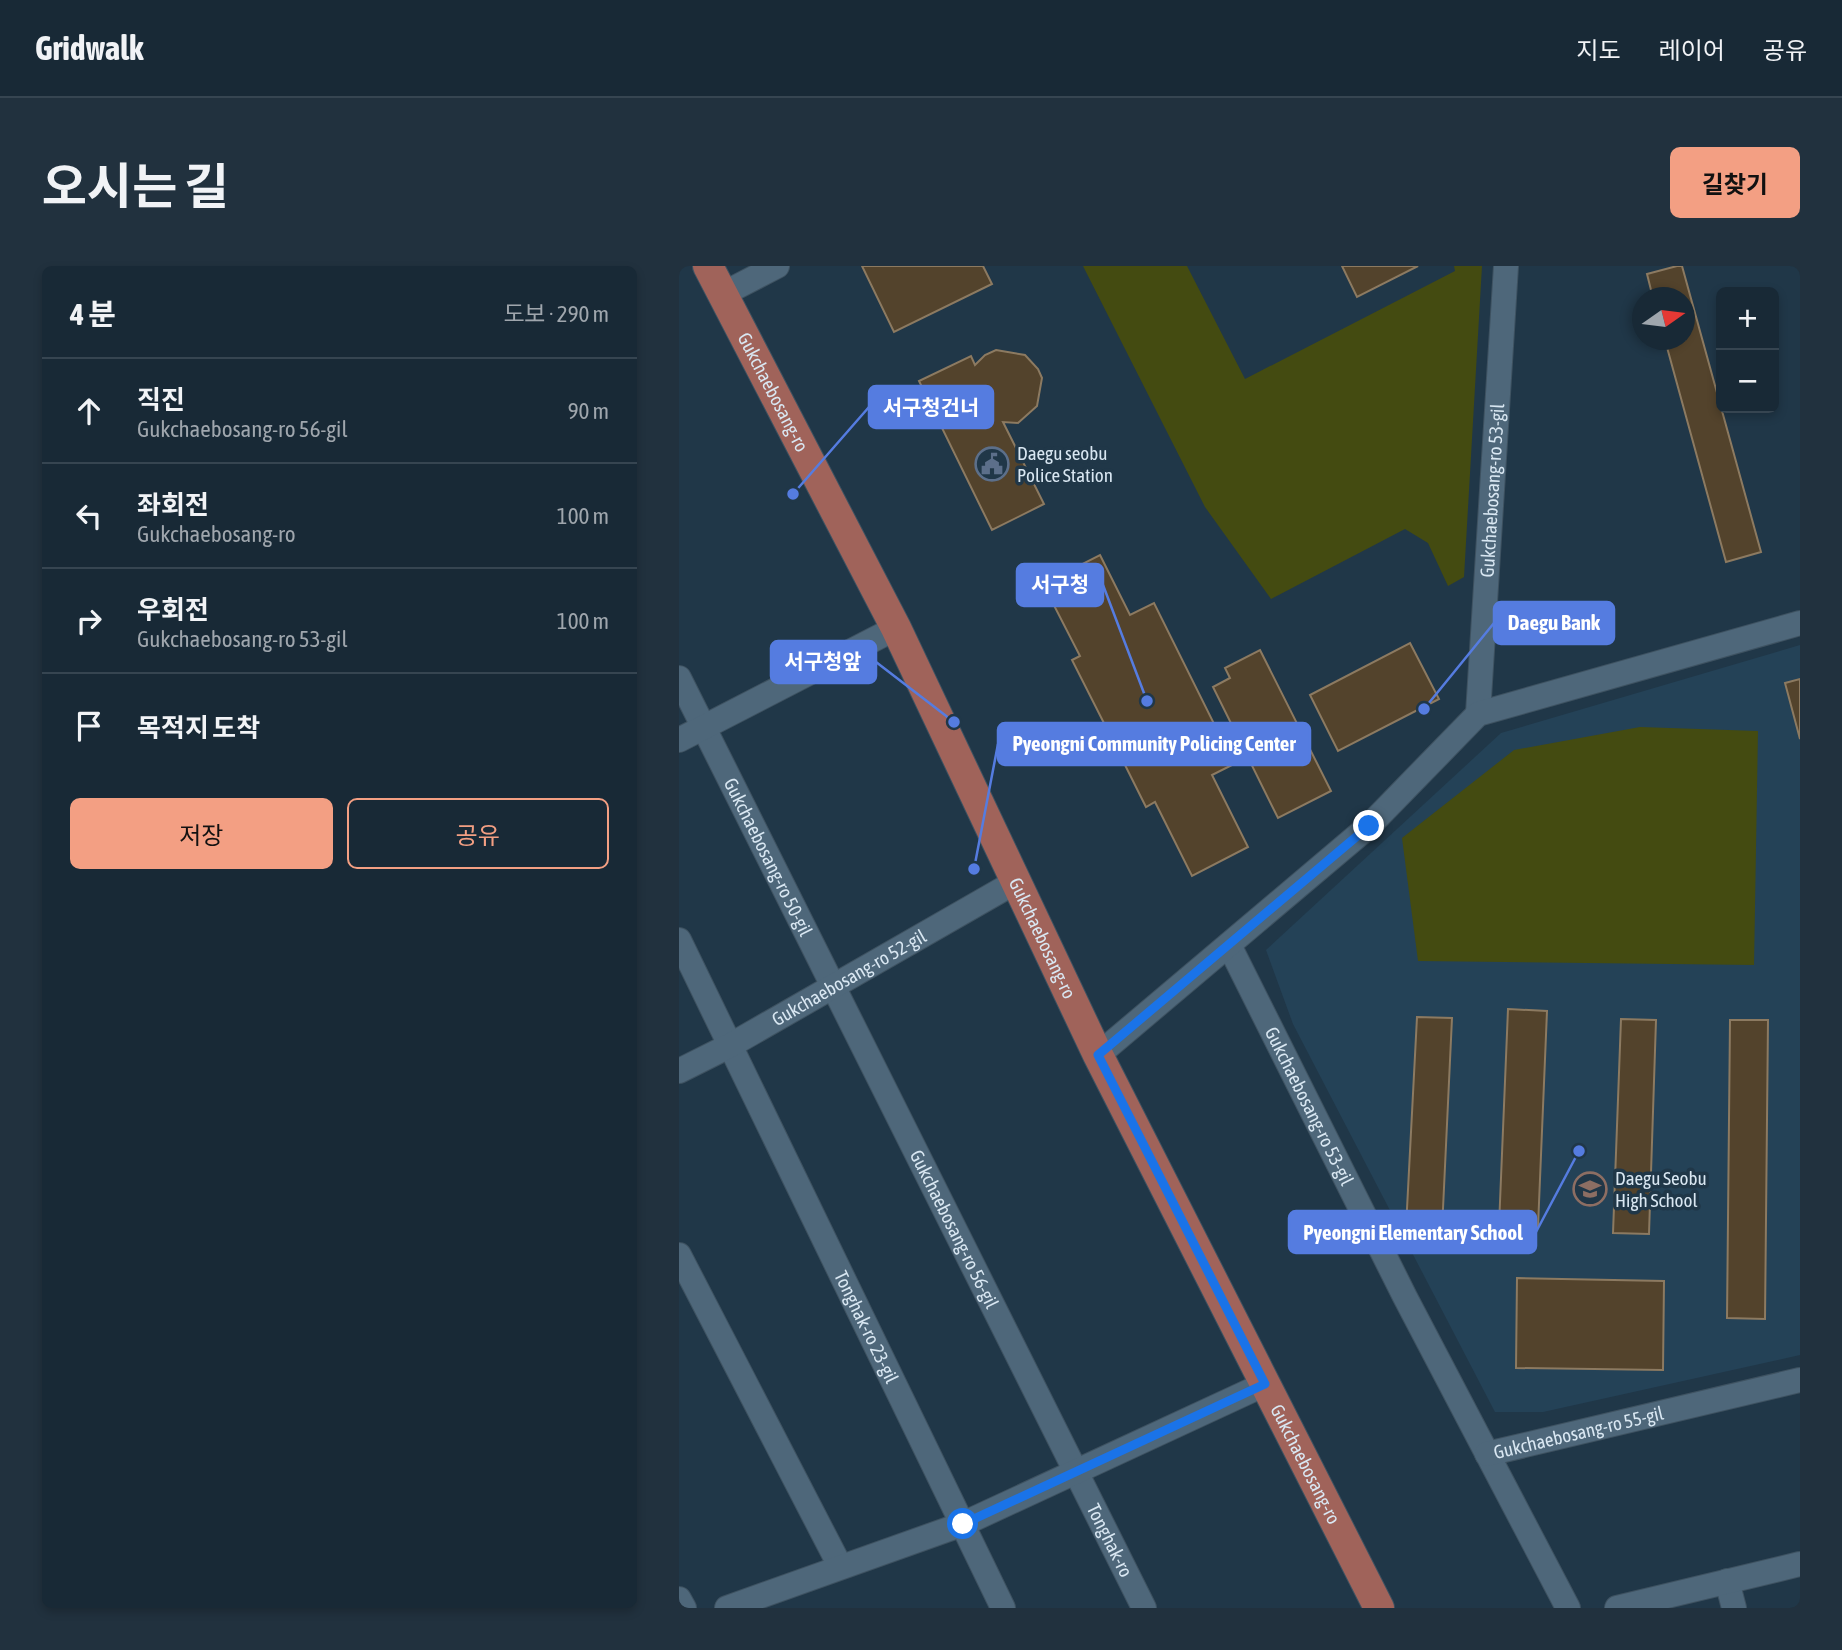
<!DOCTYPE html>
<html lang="ko">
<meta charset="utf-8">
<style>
:root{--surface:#182936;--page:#21313e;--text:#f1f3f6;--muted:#9fa6ad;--line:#364551;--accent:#f39f83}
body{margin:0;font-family:"Asap Condensed","Noto Sans KR",sans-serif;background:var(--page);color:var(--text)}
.controls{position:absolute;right:21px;top:21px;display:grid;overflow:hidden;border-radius:10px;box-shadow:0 4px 10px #0003}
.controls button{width:63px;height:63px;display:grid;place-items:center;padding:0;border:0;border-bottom:2px solid var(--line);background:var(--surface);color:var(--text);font:35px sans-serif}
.compass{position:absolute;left:953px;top:21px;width:63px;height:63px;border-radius:50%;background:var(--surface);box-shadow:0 4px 10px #0003;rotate:76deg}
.stop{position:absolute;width:21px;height:21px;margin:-16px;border:5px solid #1a73e8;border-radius:50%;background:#fff}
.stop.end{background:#1a73e8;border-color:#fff;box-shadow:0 2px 7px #0008}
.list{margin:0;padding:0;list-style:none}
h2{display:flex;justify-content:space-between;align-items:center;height:91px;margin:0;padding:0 28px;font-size:30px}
h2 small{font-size:23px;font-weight:400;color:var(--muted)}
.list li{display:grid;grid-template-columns:46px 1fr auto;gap:21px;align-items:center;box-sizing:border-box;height:105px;padding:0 28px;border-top:2px solid var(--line)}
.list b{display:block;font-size:26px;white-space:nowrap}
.list p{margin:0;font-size:23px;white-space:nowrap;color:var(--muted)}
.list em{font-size:23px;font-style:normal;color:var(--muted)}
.actions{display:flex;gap:14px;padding:21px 28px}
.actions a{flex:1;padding:16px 0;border:2px solid var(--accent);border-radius:10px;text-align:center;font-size:24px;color:var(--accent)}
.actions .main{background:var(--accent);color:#111}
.icon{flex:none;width:38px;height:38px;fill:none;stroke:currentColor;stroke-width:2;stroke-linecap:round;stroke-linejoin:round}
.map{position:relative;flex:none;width:1121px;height:1342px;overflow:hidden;border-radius:10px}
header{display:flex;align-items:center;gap:42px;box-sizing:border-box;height:98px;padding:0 35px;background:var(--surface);border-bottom:2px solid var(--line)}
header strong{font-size:33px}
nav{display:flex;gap:38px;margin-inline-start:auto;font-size:24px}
.intro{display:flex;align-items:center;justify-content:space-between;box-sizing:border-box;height:168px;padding:0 42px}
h1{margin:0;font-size:49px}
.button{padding:18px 32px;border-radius:10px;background:var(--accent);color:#111;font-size:24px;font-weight:700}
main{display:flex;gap:42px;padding:0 42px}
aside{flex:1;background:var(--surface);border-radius:10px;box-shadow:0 4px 10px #0003}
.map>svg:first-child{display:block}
.built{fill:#244257}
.green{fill:#444b11}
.building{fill:#53432c;stroke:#8c7a61;stroke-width:2}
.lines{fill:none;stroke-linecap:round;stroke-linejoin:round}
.minor-casing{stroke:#3e5261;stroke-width:26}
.major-casing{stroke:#3e5261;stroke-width:32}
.minor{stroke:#4e677a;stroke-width:24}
.major{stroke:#a0635a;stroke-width:30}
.route{stroke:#1a73e8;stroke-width:9}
.labels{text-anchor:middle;stroke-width:7;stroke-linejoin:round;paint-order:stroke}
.street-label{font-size:19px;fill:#d9e7f2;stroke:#203748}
.poi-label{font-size:19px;fill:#d9e7f2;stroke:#203748;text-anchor:start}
.leader{fill:none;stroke:#557ce0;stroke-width:2.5}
.callout-dot{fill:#557ce0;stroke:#203748;stroke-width:2.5}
.callout{fill:#557ce0;stroke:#557ce0;stroke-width:2.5}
.callout-label{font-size:21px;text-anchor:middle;font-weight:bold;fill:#fff}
</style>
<header>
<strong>Gridwalk</strong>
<nav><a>지도</a><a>레이어</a><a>공유</a></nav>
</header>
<div class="intro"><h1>오시는 길</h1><a class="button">길찾기</a></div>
<main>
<aside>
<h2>4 분<small>도보 · 290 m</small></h2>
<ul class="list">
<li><svg class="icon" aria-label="ahead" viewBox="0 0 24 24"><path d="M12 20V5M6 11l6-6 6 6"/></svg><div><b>직진</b><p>Gukchaebosang-ro 56-gil</p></div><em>90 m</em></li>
<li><svg class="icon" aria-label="left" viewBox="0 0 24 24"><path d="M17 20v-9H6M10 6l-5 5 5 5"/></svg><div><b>좌회전</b><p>Gukchaebosang-ro</p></div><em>100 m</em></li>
<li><svg class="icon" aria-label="right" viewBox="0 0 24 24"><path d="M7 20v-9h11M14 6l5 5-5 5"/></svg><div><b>우회전</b><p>Gukchaebosang-ro 53-gil</p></div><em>100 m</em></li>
<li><svg class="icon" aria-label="arrive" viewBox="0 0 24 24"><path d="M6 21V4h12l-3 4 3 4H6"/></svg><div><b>목적지 도착</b></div></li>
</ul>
<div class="actions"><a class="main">저장</a><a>공유</a></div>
</aside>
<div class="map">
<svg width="1121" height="1342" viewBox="0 0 1121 1342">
<rect width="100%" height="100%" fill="#203748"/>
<polygon class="built" points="1121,379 1121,1089 864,1146 816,1146 614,758 587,684 822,467"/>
<g class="green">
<polygon points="404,0 508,0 566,113 776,5 775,0 803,0 785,311 769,320 749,277 726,263 592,333 526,241"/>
<polygon points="961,461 1079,465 1075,699 739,695 723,572 835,484"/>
</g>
<g class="building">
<polygon points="183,0 304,0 313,18 215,66"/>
<polygon points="663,0 739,0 678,31"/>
<polygon points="998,0 1003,0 1082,286 1047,296 986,74 1006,74 1006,32 974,32 968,8"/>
<polygon points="317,84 346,89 359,103 363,112 358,140 339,157 324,156 365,238 313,264 240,115 292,90 296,99 306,89"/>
<polygon points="421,289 451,349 475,337 555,498 533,509 569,581 513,610 476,536 467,541 434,475 393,394 401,390 364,318"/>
<polygon points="731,377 760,433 659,485 631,429"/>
<polygon points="581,384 652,525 599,552 534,421 551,412 546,402"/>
<polygon points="1121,413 1121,473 1106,417"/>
<polygon points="829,743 868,745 859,961 820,960"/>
<polygon points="738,751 773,752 763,964 727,962"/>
<polygon points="942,753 977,754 970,968 934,967"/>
<polygon points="1051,754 1089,754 1086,1053 1048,1052"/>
<polygon points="838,1012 985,1015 984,1104 837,1102"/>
</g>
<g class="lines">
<defs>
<g id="minor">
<polyline points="44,28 98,0"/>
<path id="s1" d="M0 412 465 1342"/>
<path id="s2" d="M799 448 827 0"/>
<polyline points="0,474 217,362"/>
<path id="s3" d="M0 674 324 1342"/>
<path id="s4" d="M550 679 726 1031 889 1342"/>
<polyline points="419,789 690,560 799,448 1121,357"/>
<path id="s5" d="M0 805 52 779 338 615"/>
<polyline points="0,989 161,1300"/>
<path id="s6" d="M808 1188 1121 1114"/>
<polyline points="1048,1315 1055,1342"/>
<polyline points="0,1333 5,1342"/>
<polyline points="48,1342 284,1258 586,1118"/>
<polyline points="938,1342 1121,1298"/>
</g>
<g id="major">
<path id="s7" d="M29 0 217 362 419 789 700 1342"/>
</g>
</defs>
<use href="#minor" class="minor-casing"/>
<use href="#major" class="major-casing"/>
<use href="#minor" class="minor"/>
<use href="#major" class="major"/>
</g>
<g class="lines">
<polyline class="route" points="284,1258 586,1118 419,789 690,560"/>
</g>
<defs>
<symbol id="civic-ring" viewBox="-11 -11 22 22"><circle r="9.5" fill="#203748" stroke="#5c6f8a" stroke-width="1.5"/><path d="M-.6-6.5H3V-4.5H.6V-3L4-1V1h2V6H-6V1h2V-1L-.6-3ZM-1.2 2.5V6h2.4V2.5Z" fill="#5c6f8a"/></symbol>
<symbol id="school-ring" viewBox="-11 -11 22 22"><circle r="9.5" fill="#203748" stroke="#8d6e63" stroke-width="1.5"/><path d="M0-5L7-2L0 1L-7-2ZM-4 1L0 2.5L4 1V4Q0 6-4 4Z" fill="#8d6e63"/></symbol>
</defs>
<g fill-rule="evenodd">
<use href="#civic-ring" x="294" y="179" width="38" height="38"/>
<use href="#school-ring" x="892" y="904" width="38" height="38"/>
</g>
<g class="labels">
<g class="street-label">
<text dy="7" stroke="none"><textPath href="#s7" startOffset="142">Gukchaebosang-ro</textPath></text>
<text dy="7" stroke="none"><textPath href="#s2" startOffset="224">Gukchaebosang-ro 53-gil</textPath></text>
<text dy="7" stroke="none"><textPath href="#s1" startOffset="200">Gukchaebosang-ro 50-gil</textPath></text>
<text dy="7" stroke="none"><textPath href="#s7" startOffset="751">Gukchaebosang-ro</textPath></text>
<text dy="7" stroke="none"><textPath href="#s5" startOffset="194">Gukchaebosang-ro 52-gil</textPath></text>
<text dy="7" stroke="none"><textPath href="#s4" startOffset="180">Gukchaebosang-ro 53-gil</textPath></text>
<text dy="7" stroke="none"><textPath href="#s1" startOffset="616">Gukchaebosang-ro 56-gil</textPath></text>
<text dy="7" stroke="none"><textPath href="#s3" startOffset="430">Tonghak-ro 23-gil</textPath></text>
<text dy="7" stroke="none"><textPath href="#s6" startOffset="94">Gukchaebosang-ro 55-gil</textPath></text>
<text dy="7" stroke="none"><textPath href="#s7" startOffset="1339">Gukchaebosang-ro</textPath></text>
<text dy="7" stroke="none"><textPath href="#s1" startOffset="964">Tonghak-ro</textPath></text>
</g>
<g class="poi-label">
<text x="338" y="194">Daegu seobu<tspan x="338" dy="22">Police Station</tspan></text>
<text x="936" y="919">Daegu Seobu<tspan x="936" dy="22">High School</tspan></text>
</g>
</g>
<path class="leader" d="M114 228L190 141M468 435L424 319M745 443L815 357M275 456L197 396M295 603L319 478M900 885L857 966"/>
<g class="callout-dot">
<circle cx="114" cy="228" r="7"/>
<circle cx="468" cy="435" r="7"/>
<circle cx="745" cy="443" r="7"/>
<circle cx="275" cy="456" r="7"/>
<circle cx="295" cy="603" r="7"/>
<circle cx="900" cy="885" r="7"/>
</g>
<g class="callout">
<rect x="190" y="120" width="124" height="42" rx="7"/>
<rect x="338" y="298" width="86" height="42" rx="7"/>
<rect x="815" y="336" width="120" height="42" rx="7"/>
<rect x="92" y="375" width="105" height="42" rx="7"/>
<rect x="319" y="457" width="312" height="42" rx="7"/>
<rect x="610" y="945" width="247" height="42" rx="7"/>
</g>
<g class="callout-label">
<text x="252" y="149">서구청건너</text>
<text x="381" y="326">서구청</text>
<text x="875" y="364">Daegu Bank</text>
<text x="144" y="403">서구청앞</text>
<text x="475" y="485">Pyeongni Community Policing Center</text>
<text x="734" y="974">Pyeongni Elementary School</text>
</g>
</svg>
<div class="controls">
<button>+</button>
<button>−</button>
</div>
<svg class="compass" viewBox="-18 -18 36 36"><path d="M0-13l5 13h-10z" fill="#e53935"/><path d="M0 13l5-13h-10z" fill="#9fa6ad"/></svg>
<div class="stop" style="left:284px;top:1258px"></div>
<div class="stop end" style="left:690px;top:560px"></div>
</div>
</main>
